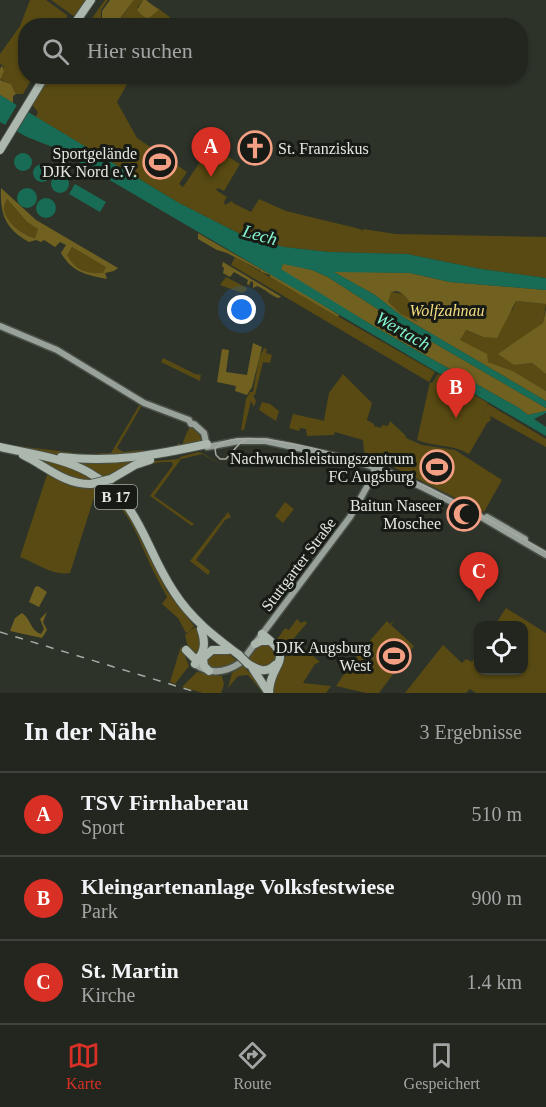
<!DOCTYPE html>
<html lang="de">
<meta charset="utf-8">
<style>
:root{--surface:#22261f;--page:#2e322c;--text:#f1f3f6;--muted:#a2a5a4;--line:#3f433d;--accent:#d93025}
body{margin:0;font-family:Georgia,serif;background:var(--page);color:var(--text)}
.controls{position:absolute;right:18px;bottom:18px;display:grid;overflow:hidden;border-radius:12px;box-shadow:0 2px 4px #0004}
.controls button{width:54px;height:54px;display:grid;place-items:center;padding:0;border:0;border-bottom:2px solid var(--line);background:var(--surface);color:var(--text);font:30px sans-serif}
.you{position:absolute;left:242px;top:310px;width:21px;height:21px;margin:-15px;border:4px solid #fff;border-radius:50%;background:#1a73e8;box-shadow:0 0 0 9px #1a73e833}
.badge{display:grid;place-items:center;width:39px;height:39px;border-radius:50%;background:var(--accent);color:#fff;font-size:20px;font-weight:700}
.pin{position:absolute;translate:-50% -50px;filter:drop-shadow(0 2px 3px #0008)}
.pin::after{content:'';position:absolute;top:32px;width:21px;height:18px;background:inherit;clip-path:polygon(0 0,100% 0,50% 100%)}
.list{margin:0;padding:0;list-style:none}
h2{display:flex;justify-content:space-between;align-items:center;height:78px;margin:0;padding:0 24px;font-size:26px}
h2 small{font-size:20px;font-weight:400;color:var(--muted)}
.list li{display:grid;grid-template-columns:39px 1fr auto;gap:18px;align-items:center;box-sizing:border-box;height:84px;padding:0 24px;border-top:2px solid var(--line)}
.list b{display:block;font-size:22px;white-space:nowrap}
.list p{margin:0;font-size:20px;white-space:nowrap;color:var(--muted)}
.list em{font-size:20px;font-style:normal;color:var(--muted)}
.icon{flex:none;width:33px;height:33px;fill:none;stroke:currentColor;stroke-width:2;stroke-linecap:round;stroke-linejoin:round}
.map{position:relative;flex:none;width:546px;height:693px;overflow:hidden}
.search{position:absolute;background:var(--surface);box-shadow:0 2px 4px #0004;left:18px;right:18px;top:18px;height:66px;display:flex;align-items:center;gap:15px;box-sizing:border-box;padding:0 21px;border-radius:24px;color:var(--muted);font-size:22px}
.sheet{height:330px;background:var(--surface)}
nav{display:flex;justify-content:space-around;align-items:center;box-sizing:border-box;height:84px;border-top:2px solid var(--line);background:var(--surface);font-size:16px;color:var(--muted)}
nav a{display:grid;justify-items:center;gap:3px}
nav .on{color:var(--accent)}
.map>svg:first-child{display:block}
.green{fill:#584a12}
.forest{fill:#716120;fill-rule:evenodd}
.water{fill:#186c55}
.pier{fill:#2d3329}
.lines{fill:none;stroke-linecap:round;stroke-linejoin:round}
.major-casing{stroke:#4a5047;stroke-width:9}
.highway-casing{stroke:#4a5047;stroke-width:10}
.major{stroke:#98a29a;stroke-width:6}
.highway{stroke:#acb8ae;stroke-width:8}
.tram{stroke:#a6aaa3;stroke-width:1.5}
.rail{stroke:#a6aaa3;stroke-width:1.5;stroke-dasharray:8 8;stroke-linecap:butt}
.highway-bridge-casing{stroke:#4a5047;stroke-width:10;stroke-linecap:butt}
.highway-bridge{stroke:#acb8ae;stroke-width:8}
.labels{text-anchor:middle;stroke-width:6;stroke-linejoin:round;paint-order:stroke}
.shield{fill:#171a15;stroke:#a6aaa4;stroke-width:1.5}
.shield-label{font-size:15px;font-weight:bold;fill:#e4e8e2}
.poi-label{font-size:16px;fill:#e4e8e2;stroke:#171a15;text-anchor:end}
.park-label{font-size:16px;font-style:italic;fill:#f5dd81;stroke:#171a15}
.street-label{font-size:16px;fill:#e4e8e2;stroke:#171a15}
.water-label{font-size:18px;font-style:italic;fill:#86f5d1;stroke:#171a15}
</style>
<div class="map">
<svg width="546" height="693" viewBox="0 0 546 693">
<rect width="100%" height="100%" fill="#2d3329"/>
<g class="green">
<polygon points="30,0 46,0 67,15 67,22 64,25 26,26 26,76 33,77 23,94 16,94 11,84 0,79 4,66 0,64 0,54 20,26"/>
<polygon points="51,0 88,0 75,17"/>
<polygon points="105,0 108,0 101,10 101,25 87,25"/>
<polygon points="134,0 143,0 137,8 149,18 158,10 155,6 171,18 167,20 165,25 115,26"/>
<polygon points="48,77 131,77 117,102 137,138 187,172 179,184 183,187 211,146 240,164 224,191 218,188 216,190 227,197 224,202 225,205 232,201 233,203 251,212 259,199 286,211 356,228 362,230 362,232 363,229 396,234 546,237 546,278 481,269 407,254 329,252 284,247 246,237 179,203 36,117 38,112 33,106 30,106"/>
<path d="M6 198 27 222 38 229 35 238C25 237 8 223 4 213 3 207 5 203 6 198Z"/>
<path d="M72 247 107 267 103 274C86 274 75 270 66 255Z"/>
<polygon points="235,257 435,372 429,382 231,265"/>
<polygon points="226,277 247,288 246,291 242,293 220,285"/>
<path d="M381 286H390L391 292 404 294 409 299 417 323C403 316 385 305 379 291Z"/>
<polygon points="516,301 546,304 543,323 534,330 514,365 532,363 546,374 546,391 513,371 488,362 460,340 465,330 483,337 513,309"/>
<polygon points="264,348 267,349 266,353 272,355 270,363 263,362 255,395 253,395 256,401 254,407 251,401 244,430 241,430 246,399 250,392 253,392 259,358"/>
<polygon points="163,358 195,374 201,375 200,381 161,362"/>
<polygon points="343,374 372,403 367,420 374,424 374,426 381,428 382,425 388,426 390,421 405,435 406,438 422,445 455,450 502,480 484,512 391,466 373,460 364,452 363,440 335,432 334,435 307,436 306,429 300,428 299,431 289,428 293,414 325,421 324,420 329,393"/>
<path d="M438 374 488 403 483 413 488 404 546 439V447L490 416 491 420 487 423 469 454C452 444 434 447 417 440L430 382 432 383Z"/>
<polygon points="262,402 270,404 279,411 276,421 259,410"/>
<polygon points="140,404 142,405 117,448 123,452 143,450 144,452 176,447 178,443 182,445 187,432 191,426 197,430 203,442 159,454 78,458 56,455 0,444 84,454 111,453"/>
<path d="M198 452 202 453 222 465 202 454 181 459 154 496 194 524 192 526 150 496 173 465 172 462C151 461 129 469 113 484L110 482 135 466 154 461 179 459 180 457Z"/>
<polygon points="152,457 104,480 71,460"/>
<polygon points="34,458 63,465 96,481 74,481"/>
<path d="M32 463 60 478 98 485 70 573C53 576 36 563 20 557L48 472 37 469V466L32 465Z"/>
<path d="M102 487 117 499 134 522 166 590 194 626 190 631 186 633 178 618 162 604 167 597C162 587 155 575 150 564 137 536 128 507 101 490Z"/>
<polygon points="285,502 294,509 283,523 275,516"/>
<polygon points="228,512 231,517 225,520 196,560 210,571 208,575 190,561"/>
<polygon points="506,608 546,633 546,693 476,693 470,689 466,693 405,693 443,645 462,663 466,659 472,662 478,652 478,670 524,670 524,626 495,625"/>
<polygon points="297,619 301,623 305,621 307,623 283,651 283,659 299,643 320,662 315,664 303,683 331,686 326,693 271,693 280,663 273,641 278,638 285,628 289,630"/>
<polygon points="395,620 391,625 414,646 379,693 366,693 336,686 355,658 387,621 390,624"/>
<polygon points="195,627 204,640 198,657 189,652 185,635"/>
<polygon points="263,641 272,646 277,655 276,663 265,670 247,659"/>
<polygon points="181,646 189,666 175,684 170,682"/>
<path d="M227 652 238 662C230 668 217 670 207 668L203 661 209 653Z"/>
<polygon points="242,665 255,678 263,693 248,675 238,676 228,688 232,673"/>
<polygon points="197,672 222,676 224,685 221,693 203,693 182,687"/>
</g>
<g class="forest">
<polygon points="110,0 134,0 115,25 107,25 105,20 102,19 102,11"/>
<polygon points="143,0 146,0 159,10 149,18 144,17 137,10"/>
<polygon points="2,65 4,71 0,80 11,84 16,94 13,96 13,103 0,95 0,69"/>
<path d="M1 188 36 220 118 268 114 271 105 273 107 279C86 275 72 272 61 253L66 245 60 242 55 247 44 240 41 242 36 240 29 242C5 229 0 214 1 188ZM7 199 27 222 38 229 35 238C24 237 3 220 4 208 4 205 6 200 7 199ZM72 247 106 267 103 273C86 274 75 270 67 255Z"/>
<path d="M198 233C242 259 293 286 339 315L338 317 270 277V275L261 272V271L227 253 217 250 198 239Z"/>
<path d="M223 262 280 296 281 297 278 298C270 295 265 289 257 286L253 288V282L251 281 249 285 247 284 248 280 234 272 230 277 223 273 224 268 222 266Z"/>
<polygon points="283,263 312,270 328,277 396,321 546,408 546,411 528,415 519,408 375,327 286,274 281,269"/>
<path d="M332 271 410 273 450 282 546 290V304L516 301 497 338 483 337 466 330 460 340 487 354 488 362 513 371 546 391V401L403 317 375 295ZM397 291C411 296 412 310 417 322L401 314 388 302 391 292Z"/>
<polygon points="546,309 546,374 532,363 514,365 498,354 543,323"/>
<polygon points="253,343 262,347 252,387 247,395 235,391 236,386 217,382 222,349 229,350 226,372 247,375"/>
<polygon points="38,586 47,592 39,607 29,602 35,587"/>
<path d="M47 612 43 622 47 630 42 638 10 631 15 618 22 613C31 619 30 630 41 634L44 629 40 619Z"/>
</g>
<g class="water">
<polygon points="0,95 179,203 246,237 284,247 329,252 407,254 481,269 546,278 546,290 450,282 410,273 334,272 375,295 403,317 546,401 546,408 396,321 328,277 312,270 283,264 281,269 375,327 519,408 528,415 546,411 546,413 534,419 546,427 546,436 55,148 27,137 0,122"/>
<circle cx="23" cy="162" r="9"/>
<circle cx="42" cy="173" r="9"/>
<circle cx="60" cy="184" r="9"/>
<polygon points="75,184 106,202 100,212 69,194"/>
<circle cx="27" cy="198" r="10"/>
<circle cx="46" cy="208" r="10"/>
</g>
<polygon class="pier" points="18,103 29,109 14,133 4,127"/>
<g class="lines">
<defs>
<g id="major">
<polyline points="0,326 57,350 144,403 189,420 191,424 194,424 204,433 207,447 239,441 266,441 352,460 388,472 422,487 476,514 546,555"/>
<polyline points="364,461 386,467"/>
<polyline points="487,517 525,539"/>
<polyline points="245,657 350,517 373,476 374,468"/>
<path d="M195 664C210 675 225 673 240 663"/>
</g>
<g id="highway">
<polyline points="73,26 91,0"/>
<polyline points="0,150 45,76"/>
<path d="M0 447C30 454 61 457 88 472 142 502 143 546 174 592 191 619 215 637 239 655"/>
<path d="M23 455C46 466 65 485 91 484"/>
<path d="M61 457C112 463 157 455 207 444"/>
<polyline points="111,479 135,465 150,460"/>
<path d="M262 634C298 661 269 662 269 693"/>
<polyline points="255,644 261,641 267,641"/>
<polyline points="186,650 195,659 201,656"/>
<polyline points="203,658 212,650 228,650"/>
<polyline points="203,659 204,666 209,671"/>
<path d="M195 664C205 652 206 643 201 629"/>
<path d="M248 664C258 670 266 674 275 665"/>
<polyline points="253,669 268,692"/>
</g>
</defs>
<use href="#major" class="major-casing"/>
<use href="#highway" class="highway-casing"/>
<use href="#major" class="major"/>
<use href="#highway" class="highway"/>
<path class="tram" d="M246 440 240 443 226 459H220L216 455 215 449C237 418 383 466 413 480 459 502 502 527 546 552"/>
<polyline class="rail" points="0,632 199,693"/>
<defs>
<g id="highway-bridge">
<polyline points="91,484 111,479"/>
<polyline points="239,655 247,663"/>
</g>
</defs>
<use href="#highway-bridge" class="highway-bridge-casing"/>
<use href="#highway-bridge" class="highway-bridge"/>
</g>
<defs>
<symbol id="church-ring" viewBox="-11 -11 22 22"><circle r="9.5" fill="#171a15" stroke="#f39f84" stroke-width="1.5"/><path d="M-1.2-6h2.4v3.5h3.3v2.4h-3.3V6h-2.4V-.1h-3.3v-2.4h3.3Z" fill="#f39f84"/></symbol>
<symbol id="stadium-ring" viewBox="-11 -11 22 22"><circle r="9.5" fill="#171a15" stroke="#f39f84" stroke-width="1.5"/><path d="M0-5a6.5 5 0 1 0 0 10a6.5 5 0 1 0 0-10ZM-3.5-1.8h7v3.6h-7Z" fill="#f39f84"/></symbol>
<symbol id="mosque-ring" viewBox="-11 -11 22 22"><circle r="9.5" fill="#171a15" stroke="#f39f84" stroke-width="1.5"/><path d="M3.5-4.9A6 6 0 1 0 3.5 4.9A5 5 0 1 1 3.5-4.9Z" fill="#f39f84"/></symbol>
</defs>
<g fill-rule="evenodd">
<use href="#church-ring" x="236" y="129" width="38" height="38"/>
<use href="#stadium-ring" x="141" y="143" width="38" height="38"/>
<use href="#stadium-ring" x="418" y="448" width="38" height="38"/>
<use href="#mosque-ring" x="445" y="495" width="38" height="38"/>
<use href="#stadium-ring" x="375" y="637" width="38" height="38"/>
</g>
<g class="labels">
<rect class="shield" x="95" y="485" width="42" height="24" rx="4.5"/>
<g class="shield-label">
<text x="116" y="502">B 17</text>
</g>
<g class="poi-label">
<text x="278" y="154" text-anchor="start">St. Franziskus</text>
<text x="137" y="159">Sportgelände<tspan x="137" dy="18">DJK Nord e.V.</tspan></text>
<text x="414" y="464">Nachwuchsleistungszentrum<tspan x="414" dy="18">FC Augsburg</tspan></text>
<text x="441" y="511">Baitun Naseer<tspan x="441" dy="18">Moschee</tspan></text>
<text x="371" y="653">DJK Augsburg<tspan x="371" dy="18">West</tspan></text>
</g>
<g class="park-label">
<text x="447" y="316">Wolfzahnau</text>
</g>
<g class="street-label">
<text transform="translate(298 564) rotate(-53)" y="6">Stuttgarter Straße</text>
</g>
<g class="water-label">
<text transform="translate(260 235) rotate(16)" y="6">Lech</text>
<text transform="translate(403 331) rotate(30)" y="6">Wertach</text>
</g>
</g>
</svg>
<div class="controls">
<button><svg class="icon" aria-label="locate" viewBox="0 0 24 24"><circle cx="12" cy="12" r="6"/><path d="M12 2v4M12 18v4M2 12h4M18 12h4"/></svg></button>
</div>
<div class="you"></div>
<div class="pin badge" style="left:211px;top:177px">A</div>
<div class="pin badge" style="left:456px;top:418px">B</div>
<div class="pin badge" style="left:479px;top:602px">C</div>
<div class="search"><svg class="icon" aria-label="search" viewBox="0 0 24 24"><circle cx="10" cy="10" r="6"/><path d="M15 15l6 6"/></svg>Hier suchen</div>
</div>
<section class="sheet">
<h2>In der Nähe<small>3 Ergebnisse</small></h2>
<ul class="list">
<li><span class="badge">A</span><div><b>TSV Firnhaberau</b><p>Sport</p></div><em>510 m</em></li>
<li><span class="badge">B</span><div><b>Kleingartenanlage Volksfestwiese</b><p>Park</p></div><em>900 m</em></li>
<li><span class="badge">C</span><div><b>St. Martin</b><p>Kirche</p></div><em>1.4 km</em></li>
</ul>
</section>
<nav>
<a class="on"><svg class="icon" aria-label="map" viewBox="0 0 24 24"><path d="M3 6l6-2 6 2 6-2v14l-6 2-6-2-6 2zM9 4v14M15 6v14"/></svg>Karte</a>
<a><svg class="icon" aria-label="directions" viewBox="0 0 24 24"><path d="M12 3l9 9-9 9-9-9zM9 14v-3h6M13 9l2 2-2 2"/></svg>Route</a>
<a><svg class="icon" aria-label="saved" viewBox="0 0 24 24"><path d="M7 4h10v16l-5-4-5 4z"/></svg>Gespeichert</a>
</nav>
